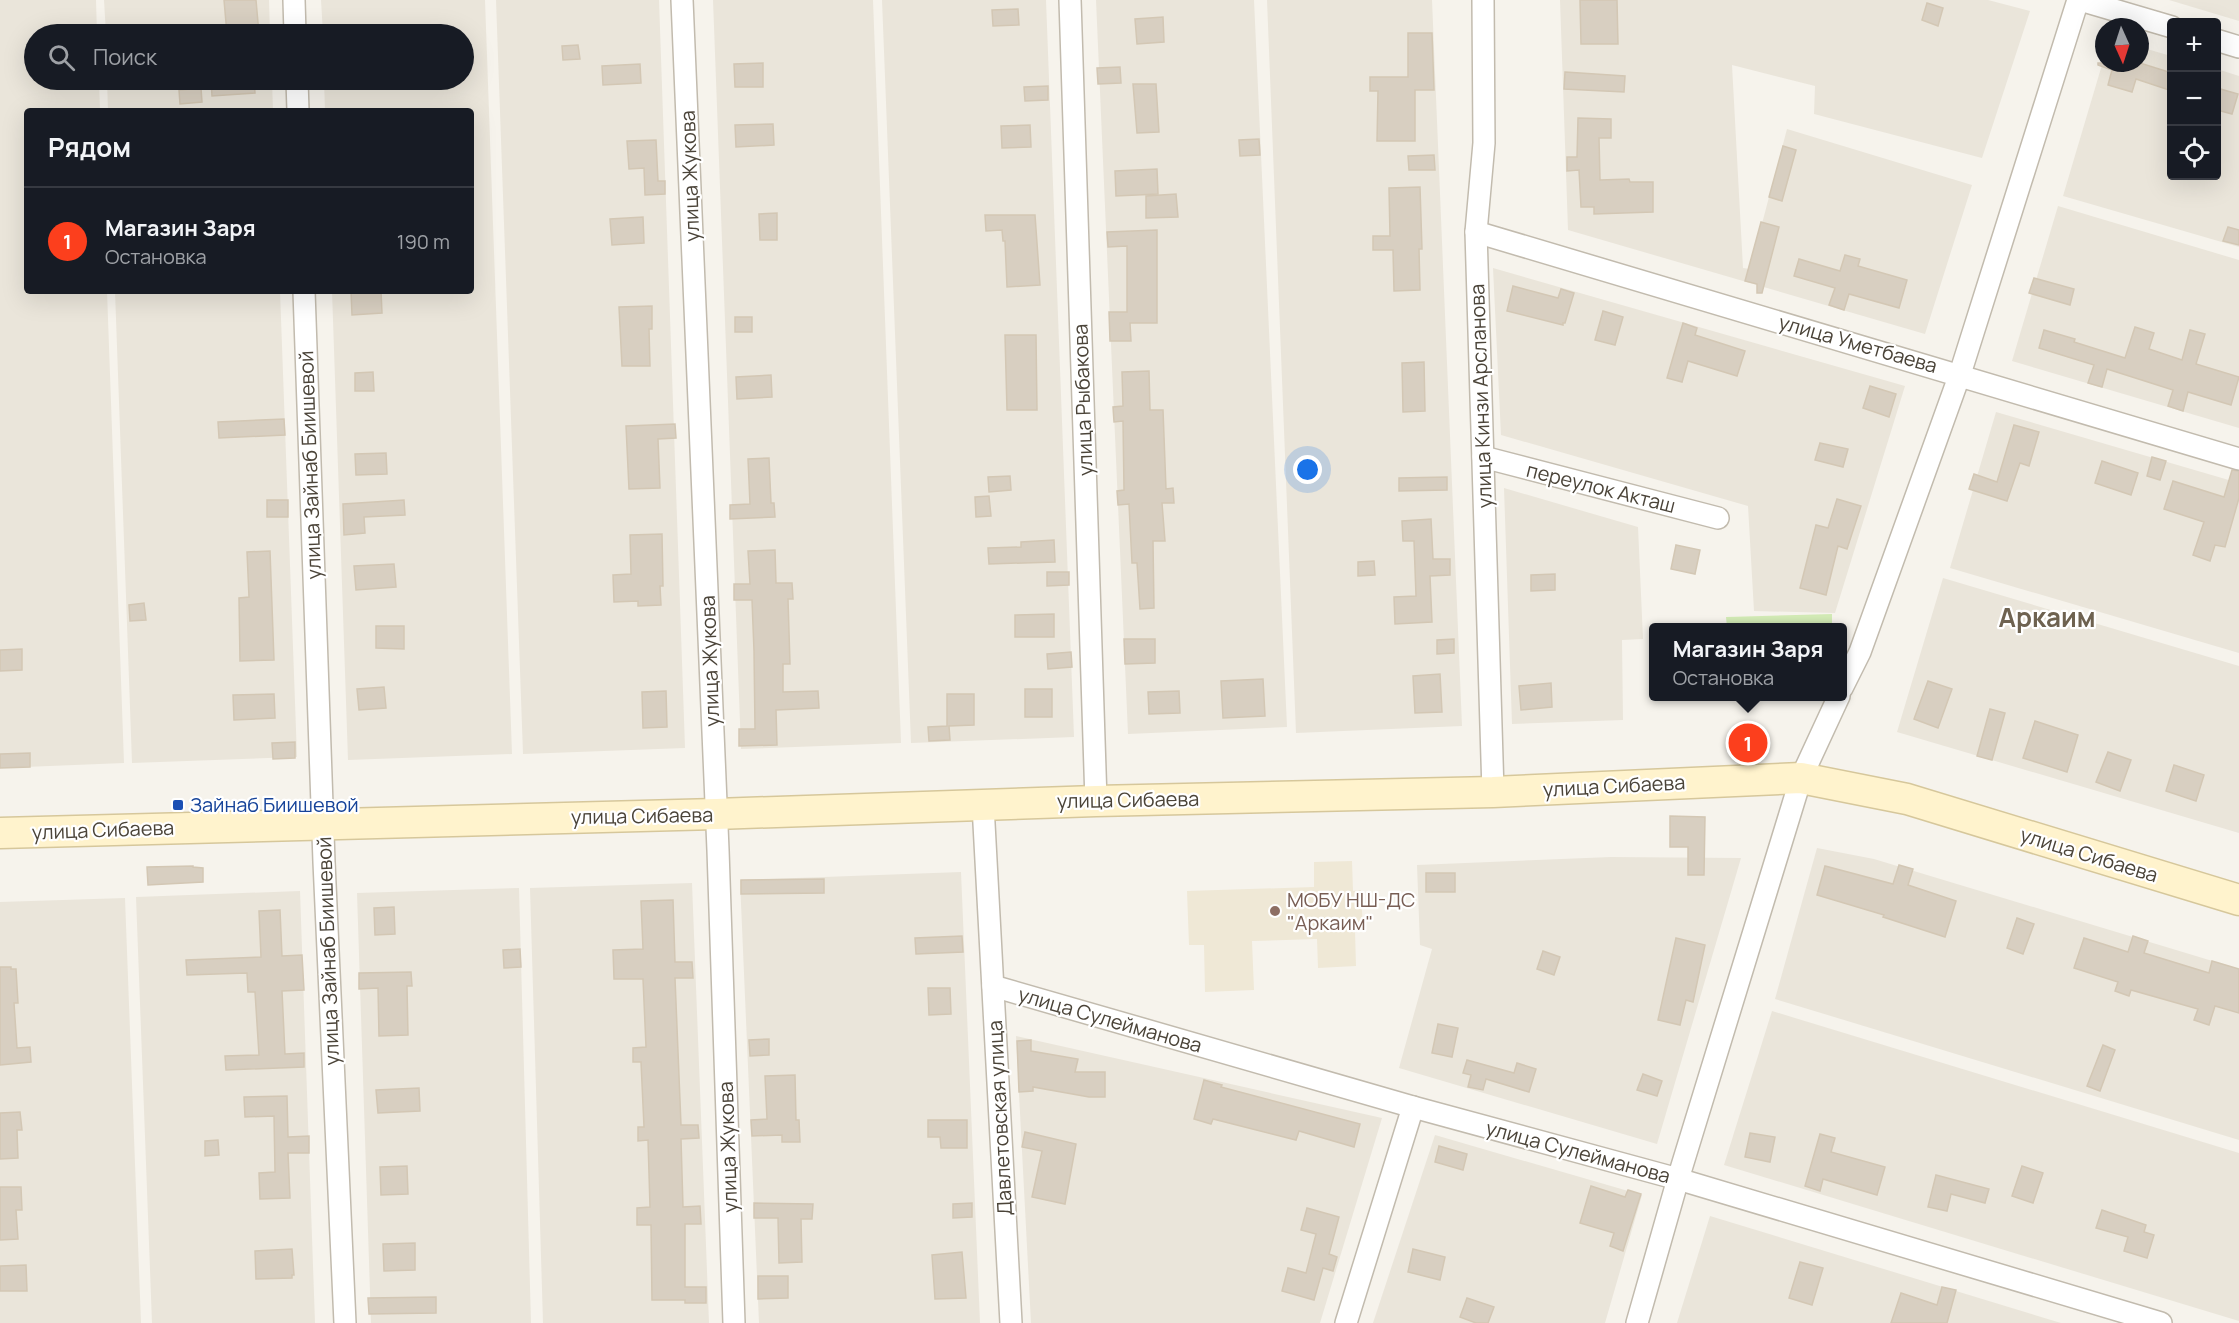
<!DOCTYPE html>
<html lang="ru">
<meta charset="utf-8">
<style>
:root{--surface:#171b24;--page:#242831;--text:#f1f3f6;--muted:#9ea1a6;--line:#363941;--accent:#fc3f1d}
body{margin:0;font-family:Manrope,sans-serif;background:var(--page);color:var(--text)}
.controls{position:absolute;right:18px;top:18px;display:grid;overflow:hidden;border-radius:6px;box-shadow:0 6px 24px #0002}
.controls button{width:54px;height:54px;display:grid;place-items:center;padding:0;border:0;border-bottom:2px solid var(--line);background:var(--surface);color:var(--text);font:30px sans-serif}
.compass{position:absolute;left:2095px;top:18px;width:54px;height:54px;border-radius:50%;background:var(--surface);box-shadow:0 6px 24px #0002;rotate:177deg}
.you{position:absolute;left:1308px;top:470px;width:21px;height:21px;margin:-15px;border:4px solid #fff;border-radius:50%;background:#1a73e8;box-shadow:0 0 0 9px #1a73e833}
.badge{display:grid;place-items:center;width:39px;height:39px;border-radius:50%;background:var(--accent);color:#fff;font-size:20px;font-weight:700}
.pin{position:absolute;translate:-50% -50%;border:3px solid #fff;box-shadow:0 2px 6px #0006}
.popup{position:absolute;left:1649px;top:623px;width:198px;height:78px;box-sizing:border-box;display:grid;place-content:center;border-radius:6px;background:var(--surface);filter:drop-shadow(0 2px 4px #0005);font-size:20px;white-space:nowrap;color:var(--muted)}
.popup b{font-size:22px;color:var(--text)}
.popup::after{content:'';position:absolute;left:50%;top:100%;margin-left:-12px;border:12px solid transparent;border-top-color:var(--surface)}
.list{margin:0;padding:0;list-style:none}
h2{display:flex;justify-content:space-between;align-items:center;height:78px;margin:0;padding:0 24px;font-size:26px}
h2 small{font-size:20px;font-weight:400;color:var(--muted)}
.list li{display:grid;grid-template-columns:39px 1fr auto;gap:18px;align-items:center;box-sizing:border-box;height:108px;padding:0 24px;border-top:2px solid var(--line)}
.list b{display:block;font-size:22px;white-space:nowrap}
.list p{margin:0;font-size:20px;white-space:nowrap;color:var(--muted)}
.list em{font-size:20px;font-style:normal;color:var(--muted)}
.icon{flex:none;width:33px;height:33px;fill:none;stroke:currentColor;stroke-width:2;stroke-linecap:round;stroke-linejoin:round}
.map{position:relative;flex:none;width:2239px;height:1323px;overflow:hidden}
.search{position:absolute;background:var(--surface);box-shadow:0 6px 24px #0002;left:24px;top:24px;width:450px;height:66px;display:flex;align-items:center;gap:15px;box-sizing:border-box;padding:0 21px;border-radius:33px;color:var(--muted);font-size:22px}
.panel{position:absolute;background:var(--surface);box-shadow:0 6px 24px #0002;left:24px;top:108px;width:450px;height:186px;border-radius:6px}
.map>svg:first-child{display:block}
.residential{fill:#eae5da}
.education{fill:#efe8d6}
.green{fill:#d2eab5}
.building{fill:#d8cfc1;stroke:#d3c7b4;stroke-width:1.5}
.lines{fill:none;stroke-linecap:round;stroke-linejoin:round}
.street-casing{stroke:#c2bbae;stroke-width:24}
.secondary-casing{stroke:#d6c79b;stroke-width:33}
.street{stroke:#fff;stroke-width:21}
.secondary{stroke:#fff3cd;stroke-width:30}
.transit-dot{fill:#1a4fb4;stroke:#fff;stroke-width:2}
.education-dot{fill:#8d6e63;stroke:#fff;stroke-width:2}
.labels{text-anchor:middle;stroke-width:4.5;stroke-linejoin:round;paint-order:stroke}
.street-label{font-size:20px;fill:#4b4439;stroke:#fff}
.transit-label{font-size:20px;fill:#164399;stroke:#fff;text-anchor:start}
.education-label{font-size:20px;fill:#785e54;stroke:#fff;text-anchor:start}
.district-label{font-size:26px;font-weight:bold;fill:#6e6250;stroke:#fff}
</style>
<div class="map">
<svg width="2239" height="1323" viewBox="0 0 2239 1323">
<rect width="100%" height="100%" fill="#f6f3ec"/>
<g class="residential">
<polygon points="0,0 96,0 97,34 34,34 34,80 99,80 100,111 27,111 27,291 107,291 124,763 0,768"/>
<polygon points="104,0 269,0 270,34 106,34"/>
<polygon points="321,0 485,0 512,754 348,760 332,291 471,291 471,111 325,111 324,80 464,80 464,34 323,34"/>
<polygon points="496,0 659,0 685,748 523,754"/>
<polygon points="713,0 873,0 901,743 741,749"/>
<polygon points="882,0 1046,0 1074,737 911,743"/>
<polygon points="1096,0 1254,0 1287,727 1128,734"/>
<polygon points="1267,0 1432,0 1462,726 1296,733"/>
<polygon points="1560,0 1988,0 2030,11 1982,158 1814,114 1815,86 1732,65 1743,268 1750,269 1787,129 1972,185 1925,334 1568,230"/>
<polygon points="2169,0 2239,0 2239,21"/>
<polygon points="2140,47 2171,56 2172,176 2216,176 2217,69 2239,76 2239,247 2063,196 2104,58 2104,63 2140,63"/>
<polygon points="107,80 272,80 273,111 108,111"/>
<polygon points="2058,206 2239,260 2239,428 2012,361"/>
<polygon points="1493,268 1905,386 1835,613 1754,611 1748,506 1501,435"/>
<polygon points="115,291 280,291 297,757 132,763"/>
<polygon points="1996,412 2239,483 2239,653 1950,568"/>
<polygon points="1504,488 1638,527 1643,639 1622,640 1623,720 1512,724"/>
<polygon points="1943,578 2239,666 2239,833 1897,732"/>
<polygon points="1817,848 1874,859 2239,969 2239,1140 1775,999"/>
<polygon points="1611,857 1741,858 1657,1144 1399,1068 1432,949 1420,945 1417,865"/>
<polygon points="961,872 980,1323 759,1323 740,880"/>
<polygon points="692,883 709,1323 543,1323 530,888"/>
<polygon points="519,888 531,1323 371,1323 357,893"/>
<polygon points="300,891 315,1323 152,1323 136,897"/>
<polygon points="125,898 141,1323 0,1323 0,902"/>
<polygon points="1772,1011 2239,1153 2239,1321 1724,1165"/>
<polygon points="1016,1036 1382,1118 1320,1323 1031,1323"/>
<polygon points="1435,1135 1642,1195 1605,1323 1373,1323"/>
<polygon points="1710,1216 2061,1323 1677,1323"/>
</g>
<polygon class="education" points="1352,861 1353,891 1361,890 1363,930 1355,931 1356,966 1318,968 1317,939 1252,941 1254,990 1205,992 1204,945 1189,945 1187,891 1314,887 1314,862"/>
<polygon class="green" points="1832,614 1832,627 1727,627 1726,617"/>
<g class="building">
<polygon points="224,0 256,0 259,34 227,34"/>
<polygon points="1580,0 1617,0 1618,44 1581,44"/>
<polygon points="1927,3 1943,8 1938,26 1922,20"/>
<polygon points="1018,9 1019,25 993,26 992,10"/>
<polygon points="1163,17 1164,42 1137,44 1135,19"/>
<polygon points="1408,33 1432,33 1434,90 1415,90 1415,141 1377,141 1378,91 1370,91 1370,77 1408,77"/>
<polygon points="578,45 580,59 563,60 562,46"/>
<polygon points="763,63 763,87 735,87 734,64"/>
<polygon points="2098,63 2140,63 2172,73 2172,91 2136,79 2132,92 2108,85 2112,70 2098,65"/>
<polygon points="640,64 641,83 603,85 602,66"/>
<polygon points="1120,67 1121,83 1098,84 1097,68"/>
<polygon points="1565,72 1625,76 1624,92 1564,89"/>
<polygon points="211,80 254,80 255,93 212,96"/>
<polygon points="1133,84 1156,84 1159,132 1137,133"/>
<polygon points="1048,86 1048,100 1025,101 1024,87"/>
<polygon points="201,88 202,102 180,104 179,90"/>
<polygon points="2217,88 2238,94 2232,114 2217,110"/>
<polygon points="1578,118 1611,119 1611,138 1599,138 1600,180 1629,179 1630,182 1653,182 1653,212 1594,214 1594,207 1581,207 1579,170 1567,171 1567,157 1577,157"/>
<polygon points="773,124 774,145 736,147 735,125"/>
<polygon points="1030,125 1031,147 1002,148 1001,126"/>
<polygon points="1259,139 1260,155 1240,156 1239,140"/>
<polygon points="656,140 658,181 665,181 665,194 645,195 644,168 629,169 627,141"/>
<polygon points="1783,146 1796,150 1782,201 1769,197"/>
<polygon points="1434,155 1435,170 1409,170 1408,156"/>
<polygon points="1157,169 1158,194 1116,196 1115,171"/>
<polygon points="1420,187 1422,249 1419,249 1420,290 1394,291 1393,250 1373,250 1373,236 1390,236 1389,188"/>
<polygon points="1176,194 1178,217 1146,218 1146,196"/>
<polygon points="777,213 777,240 760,240 759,214"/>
<polygon points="985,215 1035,215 1040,285 1007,287 1005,241 1003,241 1002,230 986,231"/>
<polygon points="643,217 644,243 612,245 610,219"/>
<polygon points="1761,222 1779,227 1762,293 1757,293 1757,284 1745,281"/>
<polygon points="2228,227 2239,230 2239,245 2223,241"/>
<polygon points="1157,230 1157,323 1130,323 1131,341 1110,341 1109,312 1127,312 1127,246 1108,247 1107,232"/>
<polygon points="1845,255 1860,259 1858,266 1907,280 1899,308 1849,294 1844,310 1829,305 1835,288 1794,276 1799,259 1840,271"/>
<polygon points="2034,278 2074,289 2070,305 2029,293"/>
<polygon points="1513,286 1558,298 1561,289 1574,293 1565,323 1563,323 1563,325 1507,311"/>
<polygon points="351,291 381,291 382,313 352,315"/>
<polygon points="652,306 652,329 649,329 650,366 622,366 619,307"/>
<polygon points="1603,311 1623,317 1615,345 1595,340"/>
<rect x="735" y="317" width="17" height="15"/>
<polygon points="1683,323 1697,328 1695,335 1745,351 1737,376 1688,361 1682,382 1667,378"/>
<polygon points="2135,327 2154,333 2149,349 2182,360 2190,330 2205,334 2196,364 2239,377 2231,405 2188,392 2183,411 2168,406 2173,390 2107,369 2102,387 2088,383 2094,365 2039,348 2044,330 2075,339 2074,342 2125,358"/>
<polygon points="1005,335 1036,335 1037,410 1007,410"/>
<polygon points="1424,362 1425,411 1403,412 1402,363"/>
<polygon points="1149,371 1150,410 1163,410 1166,489 1173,488 1174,503 1162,503 1165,541 1153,541 1154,608 1140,609 1137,563 1132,563 1129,504 1118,505 1117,491 1124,490 1123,421 1114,422 1113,407 1123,406 1122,372"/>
<polygon points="373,372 374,391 355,391 355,373"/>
<polygon points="771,375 772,397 737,399 736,377"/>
<polygon points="1870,386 1896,394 1889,417 1863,408"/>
<polygon points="284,419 285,435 219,438 218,422"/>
<polygon points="675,424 676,438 658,439 660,488 629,489 626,426"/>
<polygon points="2014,425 2039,432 2029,466 2020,463 2007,501 1969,489 1974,474 1997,482"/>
<polygon points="1820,443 1848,449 1843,467 1815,460"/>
<polygon points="386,453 387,474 356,475 355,454"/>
<polygon points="2152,457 2166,461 2160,480 2147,476"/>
<polygon points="769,458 771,503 774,503 775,517 730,519 730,505 750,504 748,459"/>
<polygon points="2102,461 2138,473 2131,495 2095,483"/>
<polygon points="2232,470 2239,471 2239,498 2225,547 2215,545 2210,561 2193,555 2204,522 2164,509 2173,481 2224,497"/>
<polygon points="1010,476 1011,490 989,492 988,477"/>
<polygon points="1447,477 1447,490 1399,491 1399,478"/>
<polygon points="989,496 991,516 976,517 975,497"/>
<polygon points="1837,499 1861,506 1847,549 1838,546 1826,595 1800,588 1816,525 1828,528"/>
<rect x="267" y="500" width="21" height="17"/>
<polygon points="404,500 405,515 364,517 365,533 344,535 343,504"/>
<polygon points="1431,519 1433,559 1450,559 1450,575 1430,576 1432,622 1395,624 1394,597 1416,596 1414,541 1403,541 1402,521"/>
<polygon points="662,534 663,586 660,586 661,605 638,606 638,601 614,602 613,575 631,574 630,535"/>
<polygon points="1054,540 1055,562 989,564 988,548 1021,547 1021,542"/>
<polygon points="1676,545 1700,550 1695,574 1671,569"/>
<polygon points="775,550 776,583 792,583 793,599 788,599 790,664 783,664 783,692 818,691 819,708 776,710 777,745 739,746 739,729 755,729 754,651 752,600 734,600 734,584 750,584 748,551"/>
<polygon points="270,551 274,660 240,661 239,598 249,597 247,552"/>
<polygon points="1374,561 1375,575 1358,576 1358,562"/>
<polygon points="394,564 396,587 356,590 354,566"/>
<polygon points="1047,572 1069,572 1069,585 1047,586"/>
<polygon points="1555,574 1555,590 1531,591 1531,575"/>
<polygon points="144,603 146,620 130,621 129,605"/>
<polygon points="1054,614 1054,637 1015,637 1015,615"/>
<polygon points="376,626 404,626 404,649 376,648"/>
<polygon points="1124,639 1155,639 1155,663 1125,664"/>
<polygon points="1454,639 1454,653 1437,654 1437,640"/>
<polygon points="22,649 22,670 0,671 0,650"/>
<polygon points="1071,652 1072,667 1048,669 1047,654"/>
<polygon points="1440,674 1442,712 1415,713 1413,676"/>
<polygon points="1263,679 1265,716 1223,718 1221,681"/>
<polygon points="1928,681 1952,689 1938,728 1914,719"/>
<polygon points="1551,683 1552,707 1521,710 1519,686"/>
<polygon points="384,687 386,708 359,710 357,689"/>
<rect x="1025" y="689" width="27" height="28"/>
<polygon points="666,691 667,727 643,728 642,692"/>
<polygon points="1179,691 1180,713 1149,714 1148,692"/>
<polygon points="274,694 275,718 234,720 233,695"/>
<polygon points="947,694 974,694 974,725 949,726 950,740 929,741 928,727 947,726"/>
<polygon points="1990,709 2005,713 1992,760 1977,756"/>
<polygon points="2035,721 2078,735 2067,772 2023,758"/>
<polygon points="295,742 295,758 273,759 272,743"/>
<polygon points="2108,752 2131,760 2120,791 2096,782"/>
<polygon points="30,753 30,767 0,768 0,754"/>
<polygon points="2174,765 2204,775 2196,801 2166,791"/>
<polygon points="1670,816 1705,817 1704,875 1688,875 1688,847 1670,847"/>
<polygon points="1899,865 1913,869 1908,885 1956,901 1945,937 1883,917 1884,915 1817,895 1825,866 1893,884"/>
<polygon points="193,866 193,867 203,868 203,882 148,885 147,867"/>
<rect x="1426" y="873" width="29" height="19"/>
<polygon points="824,879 824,893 741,894 741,880"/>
<polygon points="673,900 675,962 692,962 693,978 675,978 681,1125 698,1125 699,1138 681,1139 683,1207 700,1206 701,1224 685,1224 685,1287 706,1287 706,1303 685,1303 685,1300 652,1300 651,1225 637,1225 637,1208 650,1207 648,1140 638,1141 638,1127 644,1127 641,1062 633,1062 633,1048 646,1047 643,979 614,979 613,950 643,949 641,901"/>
<polygon points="394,907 395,934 375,935 374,908"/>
<polygon points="280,910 282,956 302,955 304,990 282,991 285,1054 304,1053 304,1067 226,1070 225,1056 259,1055 255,992 248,992 247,973 187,975 186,960 261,957 259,911"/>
<polygon points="2017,918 2034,924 2023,954 2007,948"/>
<polygon points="962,936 963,952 916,954 915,938"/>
<polygon points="2133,936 2148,941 2144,953 2209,973 2212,961 2239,969 2239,1013 2215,1006 2209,1025 2194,1020 2198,1009 2131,990 2129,996 2115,991 2118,982 2074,968 2084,938 2128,952"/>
<polygon points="1676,938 1705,945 1693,1002 1686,1000 1680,1025 1658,1020"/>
<polygon points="520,949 521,967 504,968 503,950"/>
<polygon points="1543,951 1560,957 1554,975 1537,969"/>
<polygon points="0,967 11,967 11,969 16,969 18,1003 14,1003 17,1048 30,1047 31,1062 0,1065"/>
<polygon points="411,972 412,986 407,986 408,1035 379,1036 378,988 359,989 359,973"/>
<polygon points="928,988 950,988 951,1014 929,1015"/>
<polygon points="1438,1024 1458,1028 1452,1057 1432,1053"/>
<polygon points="769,1039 769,1055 750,1056 749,1040"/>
<polygon points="1031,1040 1031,1051 1078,1059 1075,1072 1105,1072 1105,1097 1089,1097 1033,1087 1033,1091 1019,1092 1017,1041"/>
<polygon points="2103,1045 2115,1050 2100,1091 2087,1086"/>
<polygon points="1467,1060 1514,1073 1517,1063 1536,1069 1529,1092 1486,1079 1483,1090 1468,1087 1471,1075 1463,1073"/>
<polygon points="1643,1074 1662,1081 1657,1096 1637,1090"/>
<polygon points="795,1075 796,1120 799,1120 800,1142 782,1142 782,1135 752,1136 751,1120 767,1119 765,1076"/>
<polygon points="1204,1080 1222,1085 1221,1087 1360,1124 1354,1147 1299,1131 1296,1140 1213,1119 1211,1124 1194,1119"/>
<polygon points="419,1088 420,1111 378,1113 376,1090"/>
<polygon points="287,1096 288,1137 309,1136 309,1153 288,1153 290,1198 260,1199 259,1173 275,1172 274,1116 245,1117 244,1097"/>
<polygon points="20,1112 22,1130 17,1130 18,1158 0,1159 0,1113"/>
<polygon points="928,1120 967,1120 967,1148 941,1148 940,1137 928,1137"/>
<polygon points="1025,1132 1076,1144 1065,1204 1032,1197 1042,1151 1022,1147"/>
<polygon points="1750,1133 1775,1137 1770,1162 1745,1157"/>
<polygon points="1820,1134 1835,1138 1831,1152 1885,1167 1877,1195 1823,1179 1820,1191 1805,1186"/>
<polygon points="218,1140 219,1155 205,1156 205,1141"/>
<polygon points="1439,1146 1467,1154 1463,1170 1435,1162"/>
<polygon points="407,1166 408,1194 381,1195 380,1167"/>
<polygon points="2022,1166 2043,1173 2033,1203 2012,1196"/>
<polygon points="1936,1175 1989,1189 1985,1203 1951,1194 1947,1211 1928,1207"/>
<polygon points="1591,1186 1625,1197 1628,1190 1641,1194 1623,1251 1610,1246 1614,1233 1580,1223"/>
<polygon points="0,1187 21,1187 22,1210 16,1210 18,1239 0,1240"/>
<polygon points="754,1203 813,1204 812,1219 801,1219 802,1262 779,1263 778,1218 754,1218"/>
<polygon points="972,1203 972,1217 953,1218 953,1204"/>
<polygon points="1307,1208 1339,1217 1329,1254 1337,1257 1333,1271 1323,1268 1314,1300 1282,1291 1288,1268 1306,1273 1316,1234 1301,1230"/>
<polygon points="2102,1210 2146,1225 2144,1232 2154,1235 2147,1258 2124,1251 2128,1237 2096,1228"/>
<polygon points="415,1243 415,1270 384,1271 383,1244"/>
<polygon points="292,1249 294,1275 292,1275 292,1278 256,1279 255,1251"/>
<polygon points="1413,1249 1445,1257 1440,1280 1408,1272"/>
<polygon points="962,1252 966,1298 935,1299 932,1255"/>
<polygon points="1800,1262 1823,1268 1812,1305 1789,1298"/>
<polygon points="26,1265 27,1291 0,1291 0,1266"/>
<polygon points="758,1276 788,1276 788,1298 758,1299"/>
<polygon points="1942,1287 1956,1290 1947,1323 1891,1323 1901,1293 1937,1305"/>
<polygon points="436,1297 436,1313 369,1314 368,1298"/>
<polygon points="1467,1298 1494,1307 1488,1323 1476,1323 1460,1317"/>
</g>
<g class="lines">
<defs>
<g id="street">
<polyline points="294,0 295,34"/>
<polyline points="682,0 718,850 734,1323"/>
<polyline points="1070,0 1096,801"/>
<polyline points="1483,0 1484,143 1476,232 1493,792"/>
<polyline points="2080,0 2172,27"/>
<polyline points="2216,40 2239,47"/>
<polyline points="297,80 298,111"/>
<polyline points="1476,232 2239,459"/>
<polyline points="304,291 324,862 345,1323"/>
<polyline points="1483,457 1718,518"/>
<polyline points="1842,688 1860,652 1960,374 2078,0"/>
<polyline points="983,805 1011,1323"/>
<polyline points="993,986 1413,1107 1678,1179 2161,1323"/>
<polyline points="1346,1323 1413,1107"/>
<polyline points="1637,1323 1678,1179 1801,778 1839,696"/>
</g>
<polyline id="secondary" points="0,833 716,814 1096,801 1493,792 1801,778 1907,799 2239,900"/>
</defs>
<use href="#street" class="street-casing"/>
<use href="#secondary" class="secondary-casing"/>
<use href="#street" class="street"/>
<use href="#secondary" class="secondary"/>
</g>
<rect class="transit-dot" x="172" y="799" width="12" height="12" rx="3"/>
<circle class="education-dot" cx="1275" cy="911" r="6"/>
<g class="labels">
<g class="street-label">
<text transform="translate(690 176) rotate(-92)" y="7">улица Жукова</text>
<text transform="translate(1858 344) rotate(16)" y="7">улица Уметбаева</text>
<text transform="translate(1481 396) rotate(-92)" y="7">улица Кинзи Арсланова</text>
<text transform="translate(1083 400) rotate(-92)" y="7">улица Рыбакова</text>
<text transform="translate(310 465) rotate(-92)" y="7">улица Зайнаб Биишевой</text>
<text transform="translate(1601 488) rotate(14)" y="7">переулок Акташ</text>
<text transform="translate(710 661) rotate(-92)" y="7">улица Жукова</text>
<text transform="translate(1614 786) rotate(-3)" y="7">улица Сибаева</text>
<text transform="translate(1128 800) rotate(-1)" y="7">улица Сибаева</text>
<text transform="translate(642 816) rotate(-1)" y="7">улица Сибаева</text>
<text transform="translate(103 830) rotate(-2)" y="7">улица Сибаева</text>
<text transform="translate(2089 855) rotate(17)" y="7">улица Сибаева</text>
<text transform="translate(328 951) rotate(-92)" y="7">улица Зайнаб Биишевой</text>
<text transform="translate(1110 1020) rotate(16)" y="7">улица Сулейманова</text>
<text transform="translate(1000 1118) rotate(-93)" y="7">Давлетовская улица</text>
<text transform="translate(728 1147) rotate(-92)" y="7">улица Жукова</text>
<text transform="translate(1578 1152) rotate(15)" y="7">улица Сулейманова</text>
</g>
<g class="transit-label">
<text x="190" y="812">Зайнаб Биишевой</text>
</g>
<g class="education-label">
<text x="1287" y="907">МОБУ НШ-ДС<tspan x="1287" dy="23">"Аркаим"</tspan></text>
</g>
<g class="district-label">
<text x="2047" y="627">Аркаим</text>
</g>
</g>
</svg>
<div class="controls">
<button>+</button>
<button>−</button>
<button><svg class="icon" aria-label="locate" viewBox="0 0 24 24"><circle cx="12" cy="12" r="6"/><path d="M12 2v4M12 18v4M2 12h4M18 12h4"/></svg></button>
</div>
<svg class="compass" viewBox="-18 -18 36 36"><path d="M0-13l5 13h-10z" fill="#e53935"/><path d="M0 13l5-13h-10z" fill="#9ea1a6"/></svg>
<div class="you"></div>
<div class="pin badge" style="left:1748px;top:743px">1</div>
<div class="popup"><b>Магазин Заря</b>Остановка</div>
<div class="search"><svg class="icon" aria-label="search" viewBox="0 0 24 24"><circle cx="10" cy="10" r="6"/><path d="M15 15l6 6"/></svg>Поиск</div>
<section class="panel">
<h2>Рядом<small></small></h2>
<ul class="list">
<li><span class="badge">1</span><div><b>Магазин Заря</b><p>Остановка</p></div><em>190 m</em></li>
</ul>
</section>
</div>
